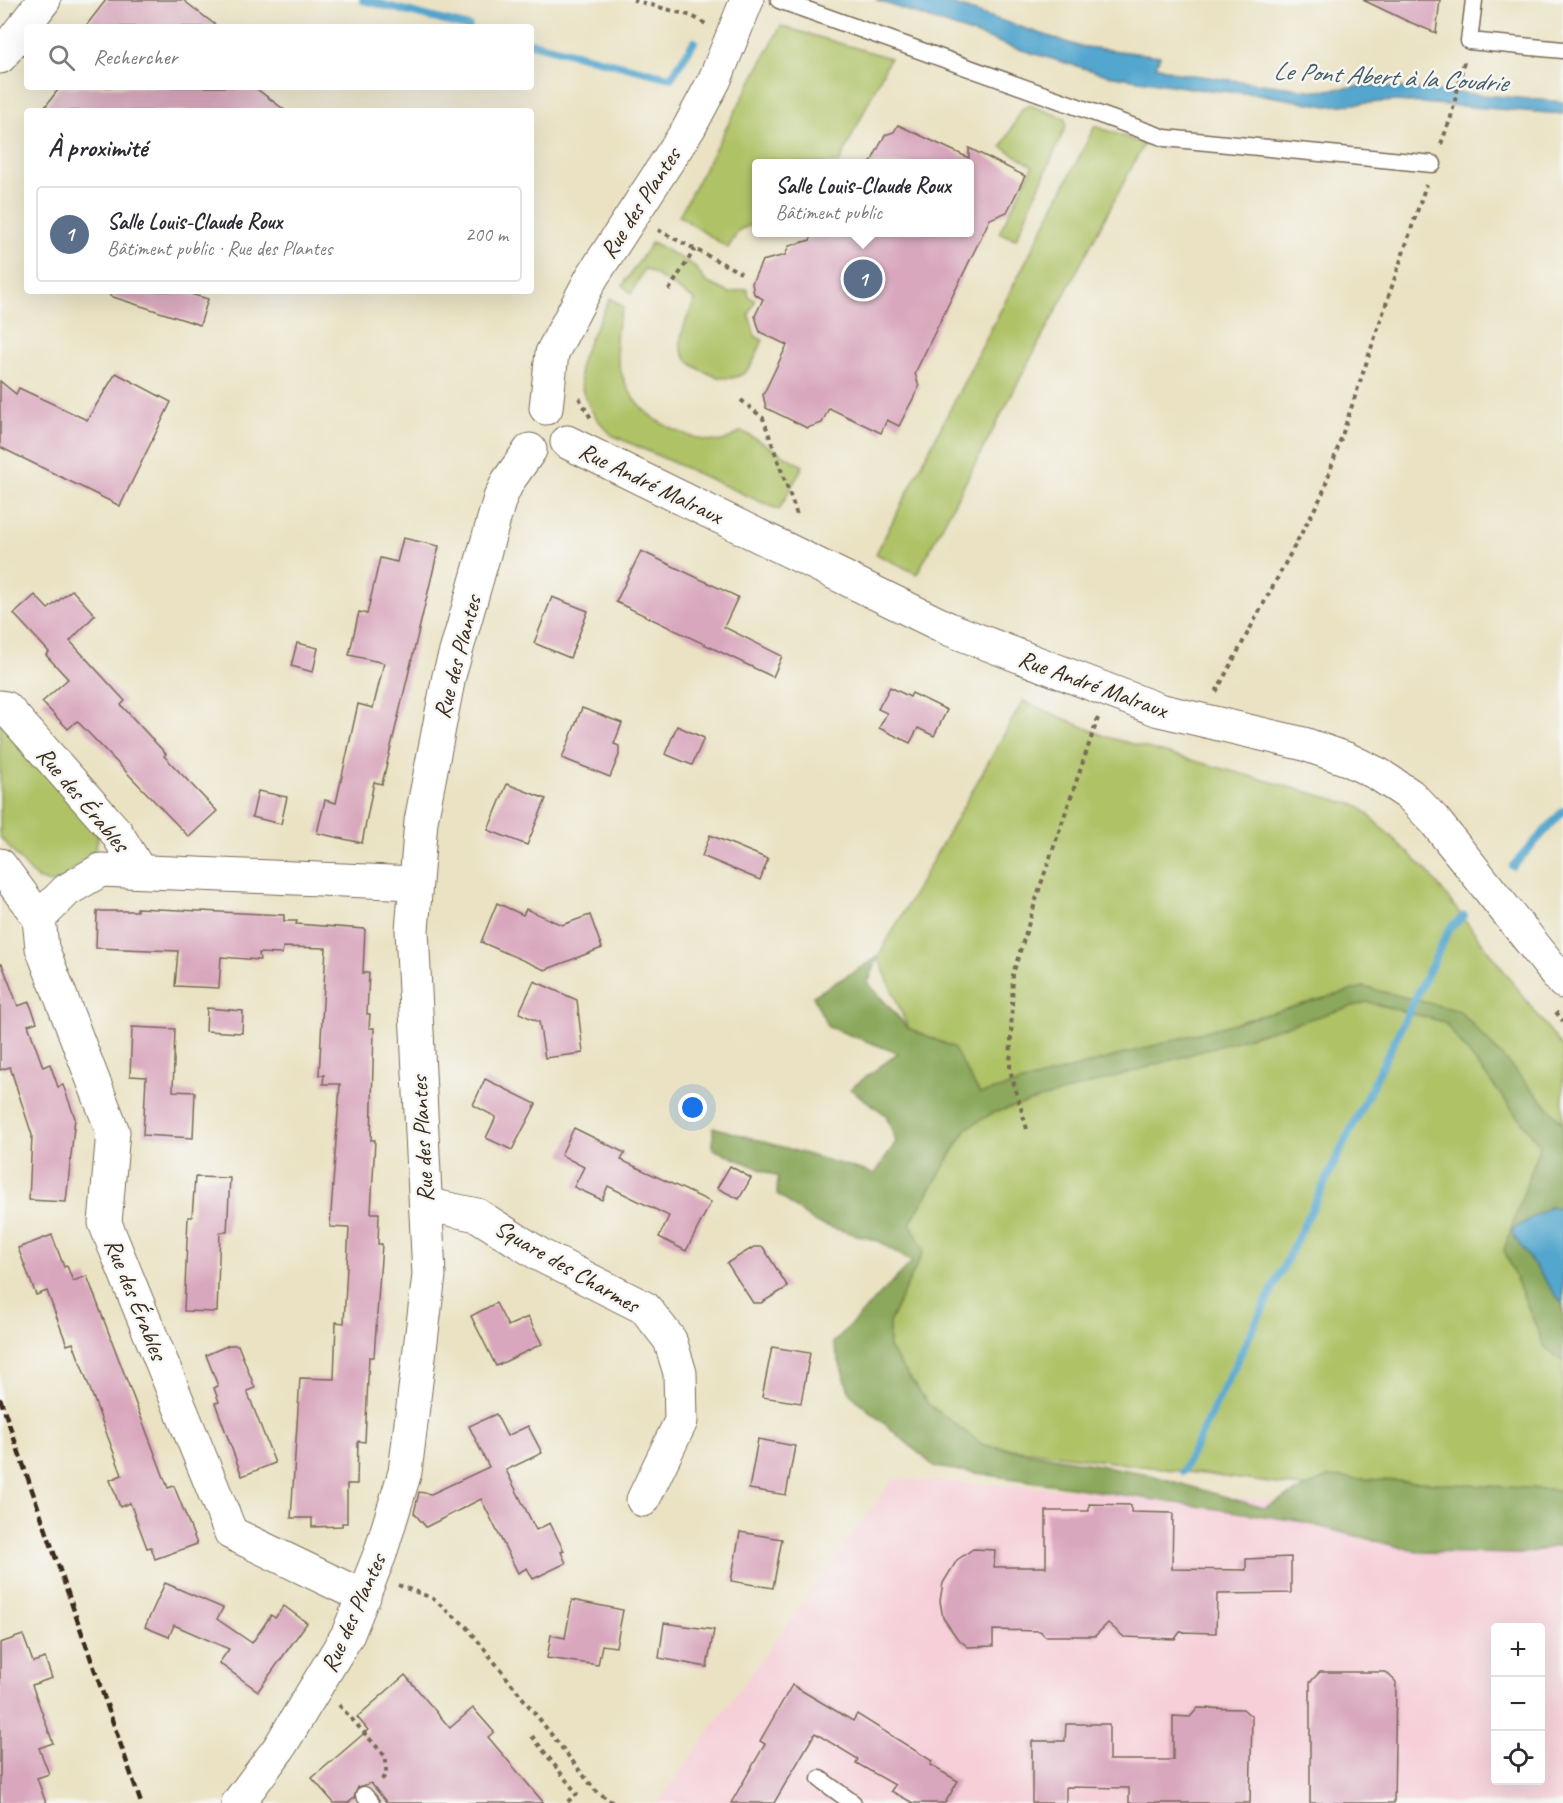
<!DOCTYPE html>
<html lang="fr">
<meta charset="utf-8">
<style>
:root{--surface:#fff;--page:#f7f7f7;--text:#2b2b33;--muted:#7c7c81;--line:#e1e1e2;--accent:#b45309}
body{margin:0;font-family:Caveat,sans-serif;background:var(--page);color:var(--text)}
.controls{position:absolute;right:18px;bottom:18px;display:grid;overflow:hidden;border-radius:6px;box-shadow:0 6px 24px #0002}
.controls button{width:54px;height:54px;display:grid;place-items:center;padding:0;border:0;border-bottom:2px solid var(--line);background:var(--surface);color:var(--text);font:30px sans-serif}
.you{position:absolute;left:693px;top:1108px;width:21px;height:21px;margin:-15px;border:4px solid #fff;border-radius:50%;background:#1a73e8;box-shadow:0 0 0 9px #1a73e833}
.badge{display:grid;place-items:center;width:39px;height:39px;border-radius:50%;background:var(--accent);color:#fff;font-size:20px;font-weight:700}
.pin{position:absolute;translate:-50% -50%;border:3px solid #fff;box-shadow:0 2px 6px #0006}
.popup{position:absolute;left:752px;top:159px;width:222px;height:78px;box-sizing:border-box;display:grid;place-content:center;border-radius:6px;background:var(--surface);filter:drop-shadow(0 2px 4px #0005);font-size:20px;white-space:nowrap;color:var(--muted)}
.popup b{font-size:22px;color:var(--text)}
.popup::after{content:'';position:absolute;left:50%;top:100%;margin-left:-12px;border:12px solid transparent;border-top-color:var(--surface)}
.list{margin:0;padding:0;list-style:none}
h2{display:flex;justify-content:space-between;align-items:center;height:78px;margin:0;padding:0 24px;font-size:26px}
h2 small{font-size:20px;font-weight:400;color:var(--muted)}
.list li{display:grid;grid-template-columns:39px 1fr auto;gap:18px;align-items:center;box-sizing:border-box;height:96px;margin:0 12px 12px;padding:0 12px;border:2px solid var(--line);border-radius:6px}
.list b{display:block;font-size:22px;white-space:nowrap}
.list p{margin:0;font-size:20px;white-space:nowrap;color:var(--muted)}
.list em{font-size:20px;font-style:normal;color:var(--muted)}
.icon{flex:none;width:33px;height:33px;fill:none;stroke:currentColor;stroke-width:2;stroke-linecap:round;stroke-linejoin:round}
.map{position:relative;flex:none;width:1563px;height:1803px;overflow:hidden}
.search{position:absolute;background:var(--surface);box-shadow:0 6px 24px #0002;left:24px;top:24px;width:510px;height:66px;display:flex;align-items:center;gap:15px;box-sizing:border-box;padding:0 21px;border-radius:6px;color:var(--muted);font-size:22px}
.panel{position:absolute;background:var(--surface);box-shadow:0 6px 24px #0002;left:24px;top:108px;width:510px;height:186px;border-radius:6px}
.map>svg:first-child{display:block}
.built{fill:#f6cfd9;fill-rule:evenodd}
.green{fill:#afc266;stroke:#757642;stroke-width:1.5}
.forest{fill:#8ba85b;stroke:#63693c;stroke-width:1.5}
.water{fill:#53a6ce;stroke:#476876;stroke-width:1.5}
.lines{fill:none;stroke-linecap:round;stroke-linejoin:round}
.stream{stroke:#53a6ce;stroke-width:8}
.building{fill:#d9a7bd}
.service-casing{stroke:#786a58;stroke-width:19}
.minor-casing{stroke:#786a58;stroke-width:35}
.secondary-casing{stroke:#786a58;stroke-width:35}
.path{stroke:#786a58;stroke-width:4;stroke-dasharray:4.5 4.5;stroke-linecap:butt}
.service{stroke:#fff;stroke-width:16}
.minor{stroke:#fff;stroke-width:33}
.secondary{stroke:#fff;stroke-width:33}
.rail{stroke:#3b2a1e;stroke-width:4.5;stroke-dasharray:9 4.5;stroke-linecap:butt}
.labels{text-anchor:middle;stroke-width:5;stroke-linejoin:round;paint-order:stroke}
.street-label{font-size:24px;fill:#3b2a1e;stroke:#f6f6f2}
.water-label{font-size:26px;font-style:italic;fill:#455c64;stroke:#f6f6f2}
</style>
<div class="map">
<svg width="1563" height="1803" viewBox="0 0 1563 1803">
<rect width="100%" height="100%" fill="#f6f6f2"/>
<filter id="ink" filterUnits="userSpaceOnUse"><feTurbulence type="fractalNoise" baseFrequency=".0167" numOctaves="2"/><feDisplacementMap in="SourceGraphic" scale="12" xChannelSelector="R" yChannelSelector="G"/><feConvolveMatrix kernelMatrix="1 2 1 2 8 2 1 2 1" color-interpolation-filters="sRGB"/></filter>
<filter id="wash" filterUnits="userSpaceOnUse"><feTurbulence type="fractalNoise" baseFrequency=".008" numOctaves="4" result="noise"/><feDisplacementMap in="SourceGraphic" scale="24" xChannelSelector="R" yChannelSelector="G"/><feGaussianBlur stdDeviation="1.35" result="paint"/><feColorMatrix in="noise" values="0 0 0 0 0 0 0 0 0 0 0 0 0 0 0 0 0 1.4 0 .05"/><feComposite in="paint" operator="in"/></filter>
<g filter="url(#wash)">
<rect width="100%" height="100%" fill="#eae2c3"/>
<path class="built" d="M893 1479 1563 1517V1803H657ZM1496 1628H1540V1780H1496Z"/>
<g class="green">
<polygon points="781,26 890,58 839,163 756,164 756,223 739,230 728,248 679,216"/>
<polygon points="1029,105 1065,118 1066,126 1016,239 999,233 1033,166 1002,147 1022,109"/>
<polygon points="1095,126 1144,144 917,574 876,554"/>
<path d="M652 242 693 265 706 282 729 293 747 289 749 297 755 300 749 315 755 336 763 340C758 350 752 370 741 375 732 380 718 378 710 374 666 357 681 333 695 300L645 268 631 294 623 285Z"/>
<path d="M610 298 624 307C608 338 618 384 643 409 656 422 673 430 690 436 700 439 712 443 722 441 729 439 736 434 742 431L803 466 779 510 612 435C593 418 578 393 580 366 581 352 604 313 610 298Z"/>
<polygon points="1023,701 1107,737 1359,806 1428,872 1563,1048 1563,1505 1392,1499 983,1445 928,1404 889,1348 889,1323 924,1250 910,1223 967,1128 953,1047 908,1028 878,957"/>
<polygon points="0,719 99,832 96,848 60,881 50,883 37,879 0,837"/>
</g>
<polygon class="forest" points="878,957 868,983 908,1028 953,1047 980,1094 1364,987 1460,1011 1563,1123 1563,1362 1544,1346 1504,1250 1540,1145 1444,1022 1367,1002 993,1113 967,1128 910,1223 924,1250 889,1323 889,1348 928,1404 983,1445 1144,1473 1264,1508 1328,1477 1563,1490 1563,1545 1521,1554 1419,1552 1298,1521 935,1467 850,1394 833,1343 912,1262 878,1241 816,1223 777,1194 778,1177 713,1149 713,1127 875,1174 896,1142 886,1115 850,1089 898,1053 828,1027 813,996"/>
<g class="water">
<polygon points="876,0 940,0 1078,46 1160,56 1156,66 1177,73 1317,91 1370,85 1563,102 1563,114 1396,101 1327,106 1258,94 1196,89 1107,75 1015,48"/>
<polygon points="1551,1206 1558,1208 1563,1216 1563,1305 1514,1237 1512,1230"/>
</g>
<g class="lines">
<g class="stream">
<polyline points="363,0 469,27"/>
<polyline points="531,43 671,78 694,42"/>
<polyline points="1513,866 1563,811"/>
<polyline points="1183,1471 1450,928 1464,916"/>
</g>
</g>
<g id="blocks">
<g class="building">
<polygon points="106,0 183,0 218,27 85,27"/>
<polygon points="1363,0 1440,0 1436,33 1407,21"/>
<polygon points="60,87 254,87 286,111 42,111"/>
<polygon points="898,125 969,158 969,148 1025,176 1007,212 990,219 915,373 919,387 899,426 887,420 881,433 829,408 822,423 807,428 766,408 763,395 787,345 760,332 755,316 763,299 754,294 752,283 762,261 785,255 789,246 810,240 814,232 969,232 969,164 870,164 885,135 894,132"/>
<polygon points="111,291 180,291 208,299 200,325 110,296"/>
<polygon points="116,373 171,402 120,506 0,447 0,381 16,394 19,388 87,420"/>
<polygon points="403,538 439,546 382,784 374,782 362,843 317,833 325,800 336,803 358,704 373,708 384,663 349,655 359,612 367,614 380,558 397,562"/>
<polygon points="641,551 738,597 724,627 782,656 773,677 616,602"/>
<polygon points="72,590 95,615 70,641 125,701 121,705 166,754 164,756 217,811 189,837 77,721 68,729 42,702 68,679 46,655 49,652 14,614 35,595 48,609"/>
<polygon points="552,597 588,611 570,658 534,643"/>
<polygon points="297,643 318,648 313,672 291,666"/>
<polygon points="890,687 910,697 912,693 947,710 934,736 918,728 910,743 879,728 887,713 878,709"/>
<polygon points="582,708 622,723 614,744 619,746 619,755 610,777 562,758"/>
<polygon points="677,726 704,738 692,765 665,754"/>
<polygon points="507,784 546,799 527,845 488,830"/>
<polygon points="258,791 287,797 281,824 252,817"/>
<polygon points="710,835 768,859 760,880 702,856"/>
<polygon points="497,903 523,915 526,909 562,925 590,915 602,948 545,970 481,942"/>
<polygon points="137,908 284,915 284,921 297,921 296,924 365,929 363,973 369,973 367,1014 370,1014 369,1028 374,1028 371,1140 375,1140 371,1213 379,1213 378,1244 382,1244 374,1357 369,1357 365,1442 358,1441 357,1484 347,1484 347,1523 342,1523 342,1526 312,1527 312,1518 291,1518 300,1378 334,1379 336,1322 344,1323 349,1228 330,1227 340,1084 323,1084 324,1075 319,1075 326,948 283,947 282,954 259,953 260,960 221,957 219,988 175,986 178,951 96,948 97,911 137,911"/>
<polygon points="0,964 2,964 18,1006 29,1002 37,1022 28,1025 43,1067 50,1064 58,1087 63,1085 75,1118 66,1202 29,1200 32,1135 10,1067 0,1070"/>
<polygon points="534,981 577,1000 583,1053 545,1058 539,1022 519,1013"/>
<polygon points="207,1008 243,1011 242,1033 206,1031"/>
<polygon points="132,1027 175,1029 173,1091 195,1092 193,1138 143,1135 146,1077 130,1076"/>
<polygon points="485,1079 536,1104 512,1150 486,1138 496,1117 473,1105"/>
<polygon points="574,1128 625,1153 621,1160 711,1202 686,1251 659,1237 669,1216 608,1186 602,1200 574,1187 584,1167 561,1155"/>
<polygon points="730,1166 751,1178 739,1199 717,1188"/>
<polygon points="195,1177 230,1178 227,1232 220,1232 217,1312 184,1311 188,1217 192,1217"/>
<polygon points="52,1235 64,1267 67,1266 73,1281 87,1276 168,1488 174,1486 197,1544 155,1559 151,1547 147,1548 130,1503 120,1507 110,1480 122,1475 73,1343 67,1345 47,1291 36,1295 18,1248"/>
<polygon points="754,1247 763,1247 788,1287 761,1303 753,1303 727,1263"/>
<polygon points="496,1303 508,1326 528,1317 542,1344 496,1366 471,1316"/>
<polygon points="229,1345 238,1345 255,1388 247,1391 275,1463 242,1476 215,1403 219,1402 214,1388 218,1386 206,1355"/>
<polygon points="772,1347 810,1353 801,1403 762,1397"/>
<polygon points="496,1414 507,1436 528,1426 542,1453 506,1470 536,1530 550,1523 564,1551 561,1552 566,1563 533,1579 527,1568 518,1573 481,1499 426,1527 414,1513 419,1492 431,1494 489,1467 469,1426"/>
<polygon points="758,1439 795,1446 786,1495 749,1489"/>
<polygon points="1089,1504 1131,1505 1131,1512 1173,1513 1172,1569 1246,1570 1246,1559 1291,1557 1291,1593 1217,1594 1216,1633 1180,1632 1175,1639 1124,1637 1108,1623 1095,1636 1045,1636 1040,1631 993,1630 993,1646 968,1647 957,1638 943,1618 940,1601 943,1583 957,1560 973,1549 995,1550 994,1567 1046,1567 1046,1511 1089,1511"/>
<polygon points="740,1532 782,1539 773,1588 731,1581"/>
<polygon points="165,1583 223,1608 217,1619 252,1643 271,1615 275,1618 284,1606 307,1623 258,1691 219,1663 229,1649 174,1625 169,1637 145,1627"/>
<polygon points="572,1600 623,1610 616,1647 602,1645 598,1665 547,1658 551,1635 565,1638"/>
<polygon points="664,1623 714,1630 707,1667 659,1658"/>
<polygon points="23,1635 33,1662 45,1658 52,1678 32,1685 53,1743 39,1748 49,1774 37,1778 46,1803 0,1803 0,1643"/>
<polygon points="1320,1672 1386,1672 1396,1682 1394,1803 1310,1803 1310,1682"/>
<polygon points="405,1675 450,1728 473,1708 494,1732 488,1737 544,1803 387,1803 371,1783 358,1787 354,1798 348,1803 334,1803 312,1778 368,1730 357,1717"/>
<polygon points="792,1685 853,1721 857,1714 932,1761 930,1765 958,1781 945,1803 913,1803 891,1791 895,1785 856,1763 858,1759 815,1733 774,1803 731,1803 765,1744 760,1741"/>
<polygon points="1198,1708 1243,1709 1252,1717 1250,1803 1129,1803 1129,1788 1066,1787 1066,1803 1032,1803 1032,1741 1065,1741 1066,1724 1109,1724 1109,1760 1173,1760 1173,1716 1190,1717"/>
</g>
</g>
</g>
<g filter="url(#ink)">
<use href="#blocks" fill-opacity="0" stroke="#786a58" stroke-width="1.5"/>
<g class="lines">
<defs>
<g id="service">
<polyline points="779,0 1165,138 1433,164"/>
<polyline points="1474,0 1469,41 1563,50"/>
<polyline points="820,1779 853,1803"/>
<polyline points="364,1795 371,1803"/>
</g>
<g id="minor">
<polyline points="546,408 552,353 592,277 689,128 715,79 747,0"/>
<polyline points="567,442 949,629 1159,710 1304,744 1347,759 1378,774 1410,795 1434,820 1563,982"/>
<polyline points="0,707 6,708 116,832 139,870"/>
<polyline points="0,865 39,918"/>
<polyline points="426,1208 439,1207 477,1215 542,1256 645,1308 670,1340 680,1373 681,1421 643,1500"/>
<polyline points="364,1597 231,1533 105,1223 113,1132 42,948 39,918 67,890 101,870 415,883"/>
<polyline points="238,1803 279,1748 348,1634 380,1554 405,1472 429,1275 412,930 421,821 449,676 500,498 508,481 530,450"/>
</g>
<polyline id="secondary" points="0,57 44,0"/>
</defs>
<use href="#service" class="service-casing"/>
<use href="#minor" class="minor-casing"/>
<use href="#secondary" class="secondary-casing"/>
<g class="path">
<polyline points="633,0 692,16 706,24"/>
<polyline points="1441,144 1451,117 1464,62"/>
<polyline points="658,230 741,273"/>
<polyline points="669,290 695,249"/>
<polyline points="579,398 592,420"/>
<polyline points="741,400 763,418 797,515"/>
<polyline points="1216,692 1322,495 1426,185"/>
<polyline points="1556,1012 1563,1021"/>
<polyline points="1027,1129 1010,1070 1013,974 1040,887 1098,718"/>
<polyline points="398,1585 432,1598 467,1627 595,1790 613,1803"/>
<polyline points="339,1705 386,1757 386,1775 381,1780"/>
<polyline points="532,1736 577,1794 566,1803"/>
</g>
<use href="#service" class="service"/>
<use href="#minor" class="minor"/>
<use href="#secondary" class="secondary"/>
<polyline class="rail" points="0,1398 141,1803"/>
</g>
</g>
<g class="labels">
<g class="street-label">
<text transform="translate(640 203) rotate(-57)" y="8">Rue des Plantes</text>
<text transform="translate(651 483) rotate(26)" y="8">Rue André Malraux</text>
<text transform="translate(457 657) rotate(-75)" y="8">Rue des Plantes</text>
<text transform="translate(1093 684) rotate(20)" y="8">Rue André Malraux</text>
<text transform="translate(83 799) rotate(50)" y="8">Rue des Érables</text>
<text transform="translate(422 1139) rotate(-93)" y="8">Rue des Plantes</text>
<text transform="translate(567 1266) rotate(30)" y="8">Square des Charmes</text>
<text transform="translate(136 1299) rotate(68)" y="8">Rue des Érables</text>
<text transform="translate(353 1613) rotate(-66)" y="8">Rue des Plantes</text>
</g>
<g class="water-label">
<text transform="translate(1390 76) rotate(3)" y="9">Le Pont Abert à la Coudrie</text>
</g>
</g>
</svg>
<div class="controls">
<button>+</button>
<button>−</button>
<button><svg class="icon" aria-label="locate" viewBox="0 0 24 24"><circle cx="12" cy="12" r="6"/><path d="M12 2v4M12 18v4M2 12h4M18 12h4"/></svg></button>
</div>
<div class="you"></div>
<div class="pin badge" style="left:863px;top:279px;background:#5c6f8a">1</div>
<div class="popup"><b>Salle Louis-Claude Roux</b>Bâtiment public</div>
<div class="search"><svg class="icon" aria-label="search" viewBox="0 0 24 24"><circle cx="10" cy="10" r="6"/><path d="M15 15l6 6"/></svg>Rechercher</div>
<section class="panel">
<h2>À proximité<small></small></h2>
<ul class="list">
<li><span class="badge" style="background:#5c6f8a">1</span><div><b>Salle Louis-Claude Roux</b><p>Bâtiment public · Rue des Plantes</p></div><em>200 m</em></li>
</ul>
</section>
</div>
